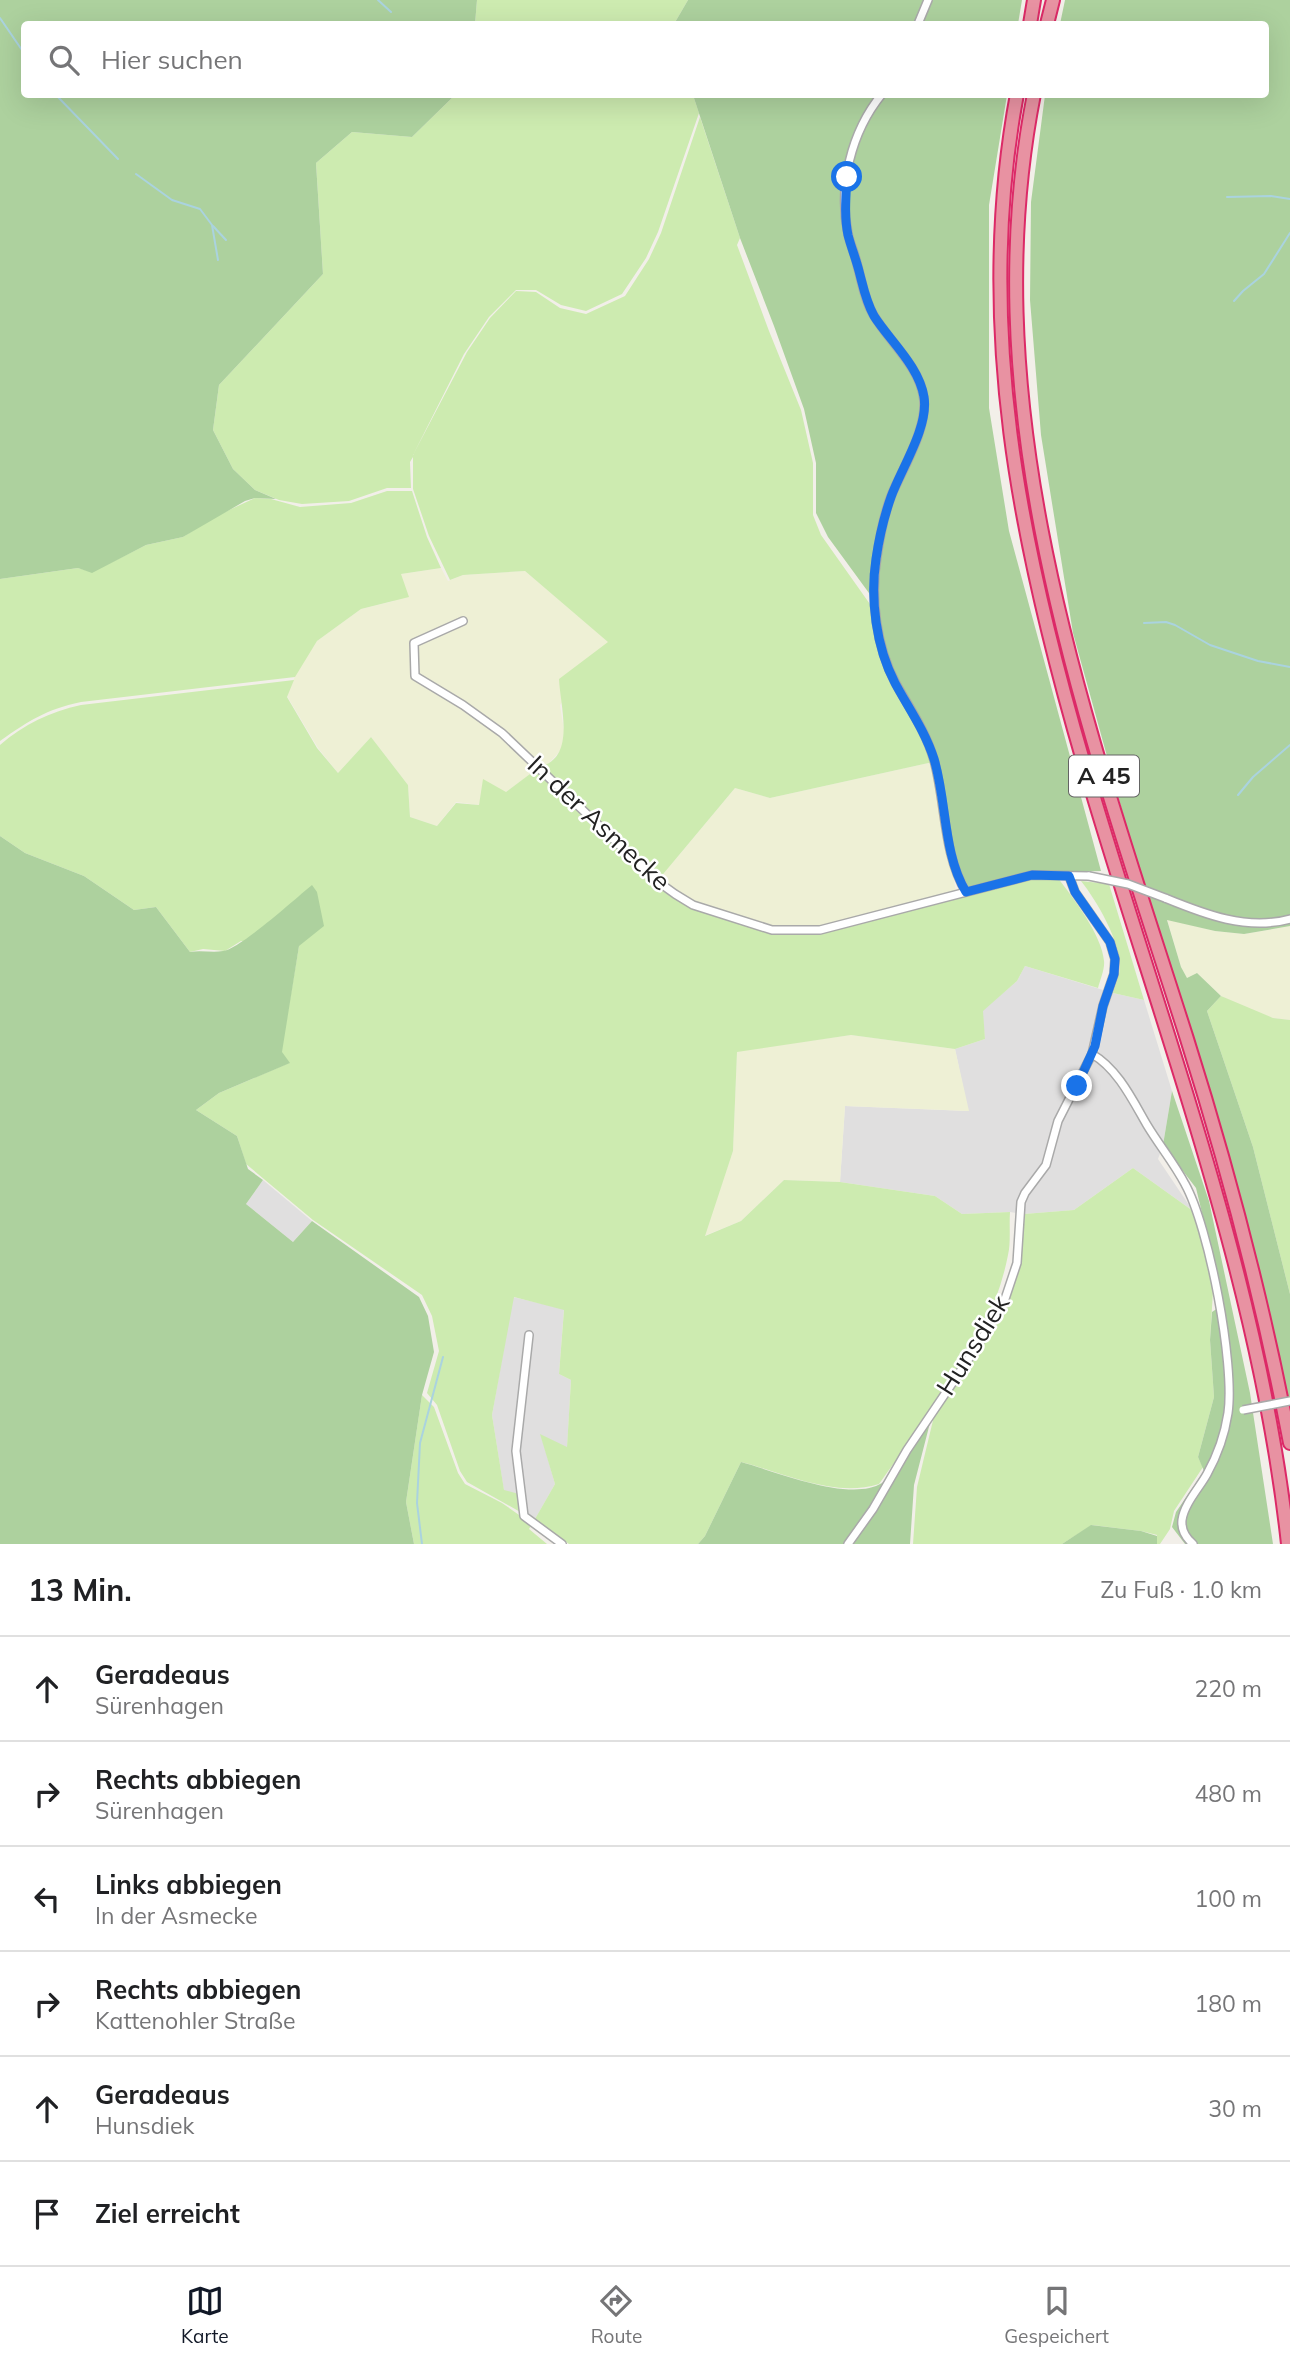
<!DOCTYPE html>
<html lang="de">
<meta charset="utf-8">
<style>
:root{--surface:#fff;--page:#f6f6f6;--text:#202124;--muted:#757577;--line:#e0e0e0;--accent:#111827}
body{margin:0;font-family:Mulish,sans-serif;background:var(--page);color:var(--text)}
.stop{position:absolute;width:21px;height:21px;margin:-16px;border:5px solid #1a73e8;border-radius:50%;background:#fff}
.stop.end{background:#1a73e8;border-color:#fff;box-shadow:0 2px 7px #0008}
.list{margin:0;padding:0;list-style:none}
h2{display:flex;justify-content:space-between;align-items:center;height:91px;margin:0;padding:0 28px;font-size:30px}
h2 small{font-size:23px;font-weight:400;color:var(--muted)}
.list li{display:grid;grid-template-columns:46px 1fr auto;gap:21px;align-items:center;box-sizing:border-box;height:105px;padding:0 28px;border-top:2px solid var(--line)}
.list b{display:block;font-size:26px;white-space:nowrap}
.list p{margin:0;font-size:23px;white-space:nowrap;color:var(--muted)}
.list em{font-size:23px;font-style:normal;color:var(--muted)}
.icon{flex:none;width:38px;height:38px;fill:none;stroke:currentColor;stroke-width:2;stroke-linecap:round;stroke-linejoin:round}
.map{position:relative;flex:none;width:1290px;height:1544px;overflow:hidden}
.search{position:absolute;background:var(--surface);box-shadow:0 7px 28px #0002;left:21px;right:21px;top:21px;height:77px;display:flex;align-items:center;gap:18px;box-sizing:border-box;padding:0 24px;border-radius:7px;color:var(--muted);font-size:26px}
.sheet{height:721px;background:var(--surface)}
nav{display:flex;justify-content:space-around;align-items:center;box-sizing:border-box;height:98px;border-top:2px solid var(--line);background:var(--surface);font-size:19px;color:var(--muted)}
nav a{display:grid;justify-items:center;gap:4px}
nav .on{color:var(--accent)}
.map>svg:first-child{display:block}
.residential{fill:#e0dfdf}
.farmland{fill:#eef0d5}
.grass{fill:#cdebb0}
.forest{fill:#add19e}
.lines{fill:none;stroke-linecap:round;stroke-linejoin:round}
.stream{stroke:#aad3df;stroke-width:2}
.street-casing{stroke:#a9a9a9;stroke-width:10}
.highway-casing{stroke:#dc2a67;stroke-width:16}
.street{stroke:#fff;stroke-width:7}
.highway{stroke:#e892a2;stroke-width:12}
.street-bridge-casing{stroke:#a9a9a9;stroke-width:10;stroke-linecap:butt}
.street-bridge{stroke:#fff;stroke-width:7}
.route{stroke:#1a73e8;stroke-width:9}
.labels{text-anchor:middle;stroke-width:5;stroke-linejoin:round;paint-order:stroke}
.shield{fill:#fff;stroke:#646464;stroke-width:2}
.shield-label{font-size:24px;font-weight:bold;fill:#222}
.street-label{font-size:26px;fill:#222;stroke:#fff}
</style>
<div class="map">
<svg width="1290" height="1544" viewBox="0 0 1290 1544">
<rect width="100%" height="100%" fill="#f2efe9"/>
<g class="residential">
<polygon points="1025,966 1113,993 1144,1000 1172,1091 1163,1145 1158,1159 1193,1211 1133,1168 1074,1210 1024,1214 1010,1212 962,1214 935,1196 840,1182 845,1106 968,1111 955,1049 985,1039 982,1011 1017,981"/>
<polygon points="263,1180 312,1221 293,1242 246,1204"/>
<polygon points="513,1297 564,1309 559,1374 571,1380 567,1448 541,1435 555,1484 534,1521 504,1491 492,1415"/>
</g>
<g class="farmland">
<polygon points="441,568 448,581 463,575 525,571 609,642 560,705 564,731 562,749 547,765 542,766 506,792 481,795 479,805 456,802 437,826 410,817 408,785 371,737 338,773 318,748 287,696 298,669 317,641 361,609 394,601 401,574"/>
<polygon points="933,762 956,892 819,928 794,931 728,919 676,892 659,879 735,788 770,798"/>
<polygon points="1167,919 1215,931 1244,934 1290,926 1290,1020 1273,1018 1243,1007 1221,996 1197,973 1187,979 1181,967"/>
<polygon points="851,1035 955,1049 969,1111 845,1106 840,1182 784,1180 741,1221 704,1236 733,1151 737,1051"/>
</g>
<g class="grass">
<polygon points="477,0 688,0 674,24 475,24"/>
<path d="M455 95H693L699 113 658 232 646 258 622 294 586 311 561 305 536 290H516L489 317 464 354 413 455 467 352 490 318 516 291 536 292 560 308 586 314 625 296 649 259 661 233 700 117 740 238 737 245 769 331 801 410 813 463V515L821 535 872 607 933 762 770 798 735 788 659 879 542 766C576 756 560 705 559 679L608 642 525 571 463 575 450 580 429 536 413 489V457L410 462 411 488H387L349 501 302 504 279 500 255 490 233 469 213 430 219 385 323 274 316 163 352 132 412 137Z"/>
<path d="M387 491H412L427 537 441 568 401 574 409 597 361 609 317 641 295 677 81 702C45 710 30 720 0 741V579L78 568 92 572 146 545 183 537 214 517 255 498 271 499 300 507 351 503Z"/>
<path d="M294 680 287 697 317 748 338 773 371 737 408 785 410 817 437 826 456 803 479 805 483 779 506 792 538 768 618 849 657 884 732 920 771 933 792 935 821 932 1032 878H1058C1073 898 1102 935 1104 961 1105 969 1100 980 1098 988L1025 966 1017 981 983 1011 985 1039 955 1049 851 1035 737 1052 733 1151 705 1236 741 1221 784 1180 840 1182 935 1196 962 1214 1010 1212C1009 1226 1011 1242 1008 1255 991 1343 929 1413 879 1484 833 1498 785 1473 741 1462L705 1536 698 1544H569L535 1519 555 1484 540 1434 567 1447 571 1380 559 1374 564 1310 514 1297 492 1415 504 1490 519 1494 522 1513 467 1482 460 1471 437 1405 427 1393 439 1351 432 1316 422 1295 313 1220 246 1164 237 1136 196 1110 219 1093 289 1063 281 1052 299 946 241 941 225 951 203 949 190 952 156 907 134 910 84 876 25 853 0 836V745C24 724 50 712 81 705Z"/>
<path d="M1081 881 1109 884 1144 1000 1113 993C1115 985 1120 975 1120 966 1120 941 1097 901 1081 881Z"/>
<polygon points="1221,996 1273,1018 1290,1020 1290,1294 1253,1147 1207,1011"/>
<polygon points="1133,1168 1193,1211 1201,1238 1213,1291 1210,1340 1214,1397 1198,1457 1203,1467 1174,1511 1170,1529 1160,1544 1157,1544 1157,1535 1141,1531 1092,1525 1062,1544 913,1544 917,1487 935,1412 1007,1305 1018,1270 1024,1214 1074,1210"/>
<polygon points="422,1395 434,1407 458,1473 465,1484 502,1503 532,1524 529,1529 547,1544 414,1544 406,1502"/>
</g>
<g class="forest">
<polygon points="0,0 477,0 475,24 24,24 24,94 455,95 412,137 352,132 316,163 323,274 219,385 213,430 233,469 255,490 276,499 255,498 245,501 183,537 146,545 92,573 78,568 0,579"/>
<polygon points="688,0 1022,0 1018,24 674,24"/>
<polygon points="1065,0 1290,0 1290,926 1244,934 1215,931 1167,920 1181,967 1187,978 1197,973 1221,996 1207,1011 1253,1147 1290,1294 1290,1419 1073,633 1041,435 1030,300 1031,202 1045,95 1266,94 1266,24 1060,24"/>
<polygon points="693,95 1007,95 989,205 989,408 1009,531 1101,871 1031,873 969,888 956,863 936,761 887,660 877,604 828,537 816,513 816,463 804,409 774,326 740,238"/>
<path d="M0 836 25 853 84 876 134 910 156 907 190 952C202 950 212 953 223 951 240 949 296 898 312 885L317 892 324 926 299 946 282 1052 290 1063 219 1093 196 1110 237 1136 248 1169 263 1180 246 1204 293 1242 312 1221 419 1297 428 1316 434 1352 422 1395 406 1502 414 1544H0Z"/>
<polygon points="1172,1091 1209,1201 1250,1393 1273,1544 1185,1544 1172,1527 1176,1512 1204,1471 1198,1457 1214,1397 1210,1340 1212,1312 1224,1304 1196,1188 1163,1145"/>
<path d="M931 1419 914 1485 910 1544H698L705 1536 741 1462C775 1471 850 1503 882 1483 891 1477 922 1431 931 1419Z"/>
<polygon points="1091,1525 1141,1531 1157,1536 1157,1544 1062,1544"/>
</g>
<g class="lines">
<g class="stream">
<polyline points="378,0 391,12"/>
<polyline points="0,18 24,53"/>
<polyline points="55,94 118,159"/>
<polyline points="136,174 172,200 200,209 212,225 218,260"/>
<polyline points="1227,197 1271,196 1290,199"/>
<polyline points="213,226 226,240"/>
<polyline points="1234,301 1243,291 1264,274 1290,233"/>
<polyline points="1144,623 1166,622 1175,625 1210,645 1258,661 1290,667"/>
<polyline points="1238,795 1253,777 1290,745"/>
<polyline points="422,1544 417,1503 420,1443 443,1357"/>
</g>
<defs>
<g id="street">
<polyline points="918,24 928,0"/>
<path d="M882 94C851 132 838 186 848 234 850 244 855 254 857 264 862 281 864 299 873 314 889 342 921 367 924 400 927 429 903 468 892 494 884 514 880 535 877 556 870 597 876 647 896 684 910 709 926 732 934 760 946 803 943 854 966 892"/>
<polyline points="463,621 414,643 415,676 463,705 502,733 657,881 675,894 693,905 772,930 820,930 1032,875 1089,876"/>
<path d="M1165 898C1204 914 1247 931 1290 919"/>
<path d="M1092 1054C1118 1069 1133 1101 1147 1125 1159 1145 1174 1163 1185 1184 1209 1227 1235 1364 1228 1413 1225 1433 1217 1456 1207 1474 1200 1487 1184 1504 1182 1520 1181 1530 1186 1538 1193 1544"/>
<polyline points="529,1335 516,1451 524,1516 562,1544"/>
<polyline points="848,1544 873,1509 907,1450 976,1348 1004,1302 1017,1263 1021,1202 1025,1193 1046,1165 1058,1121 1092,1054 1103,1006 1114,974 1115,959 1110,942 1075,892 1069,876"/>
</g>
<g id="highway">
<polyline points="1030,24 1034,0"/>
<polyline points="1047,24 1053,0"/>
<path d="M1017 94C974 323 1020 545 1084 764 1159 1022 1259 1275 1288 1544"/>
<path d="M1034 94C970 417 1091 736 1187 1039 1229 1172 1264 1306 1290 1443"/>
</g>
</defs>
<use href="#street" class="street-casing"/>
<use href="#highway" class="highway-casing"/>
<use href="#street" class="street"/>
<use href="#highway" class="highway"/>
<defs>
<g id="street-bridge">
<polyline points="1089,876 1128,884 1165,898"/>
<polyline points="1243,1410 1290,1401"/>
</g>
</defs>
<use href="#street-bridge" class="street-bridge-casing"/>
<use href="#street-bridge" class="street-bridge"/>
</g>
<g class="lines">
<path class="route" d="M847 177C846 196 844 216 848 235 851 247 856 259 859 271 863 286 866 302 874 316 890 341 919 366 924 397 929 427 901 469 891 497 884 517 879 538 876 559 870 599 876 647 895 683 909 709 925 731 934 759 947 802 943 854 966 892L1032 875 1069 876 1075 892 1110 942 1115 959 1114 974 1103 1006 1095 1046 1077 1086"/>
</g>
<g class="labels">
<rect class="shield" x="1069" y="755.5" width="70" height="41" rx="5"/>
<g class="shield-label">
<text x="1104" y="784">A 45</text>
</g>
<g class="street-label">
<text transform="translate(599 823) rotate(43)" y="9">In der Asmecke</text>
<text transform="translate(973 1345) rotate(-58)" y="9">Hunsdiek</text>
</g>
</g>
</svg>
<div class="stop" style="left:847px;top:177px"></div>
<div class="stop end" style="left:1077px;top:1086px"></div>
<div class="search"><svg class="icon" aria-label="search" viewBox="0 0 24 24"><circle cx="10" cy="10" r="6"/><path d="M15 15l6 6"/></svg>Hier suchen</div>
</div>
<section class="sheet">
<h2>13 Min.<small>Zu Fuß · 1.0 km</small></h2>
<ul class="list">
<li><svg class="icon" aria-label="ahead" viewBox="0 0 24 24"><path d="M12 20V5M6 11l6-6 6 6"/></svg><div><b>Geradeaus</b><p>Sürenhagen</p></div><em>220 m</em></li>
<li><svg class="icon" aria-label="right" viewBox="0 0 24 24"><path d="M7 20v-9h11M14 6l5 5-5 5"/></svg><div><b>Rechts abbiegen</b><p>Sürenhagen</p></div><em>480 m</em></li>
<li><svg class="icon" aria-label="left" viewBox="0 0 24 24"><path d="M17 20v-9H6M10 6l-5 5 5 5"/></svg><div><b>Links abbiegen</b><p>In der Asmecke</p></div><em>100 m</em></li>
<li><svg class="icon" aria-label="right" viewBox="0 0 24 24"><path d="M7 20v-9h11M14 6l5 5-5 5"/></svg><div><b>Rechts abbiegen</b><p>Kattenohler Straße</p></div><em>180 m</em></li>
<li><svg class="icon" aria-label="ahead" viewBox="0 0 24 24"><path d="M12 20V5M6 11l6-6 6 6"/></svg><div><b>Geradeaus</b><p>Hunsdiek</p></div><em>30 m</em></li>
<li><svg class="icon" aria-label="arrive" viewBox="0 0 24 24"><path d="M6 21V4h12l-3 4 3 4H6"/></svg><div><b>Ziel erreicht</b></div></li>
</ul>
</section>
<nav>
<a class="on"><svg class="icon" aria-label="map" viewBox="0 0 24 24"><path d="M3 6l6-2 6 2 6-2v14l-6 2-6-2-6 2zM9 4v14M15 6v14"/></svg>Karte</a>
<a><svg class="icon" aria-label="directions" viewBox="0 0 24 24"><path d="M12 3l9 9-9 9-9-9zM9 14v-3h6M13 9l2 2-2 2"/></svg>Route</a>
<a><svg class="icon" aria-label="saved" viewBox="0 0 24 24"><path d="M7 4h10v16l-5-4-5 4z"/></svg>Gespeichert</a>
</nav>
